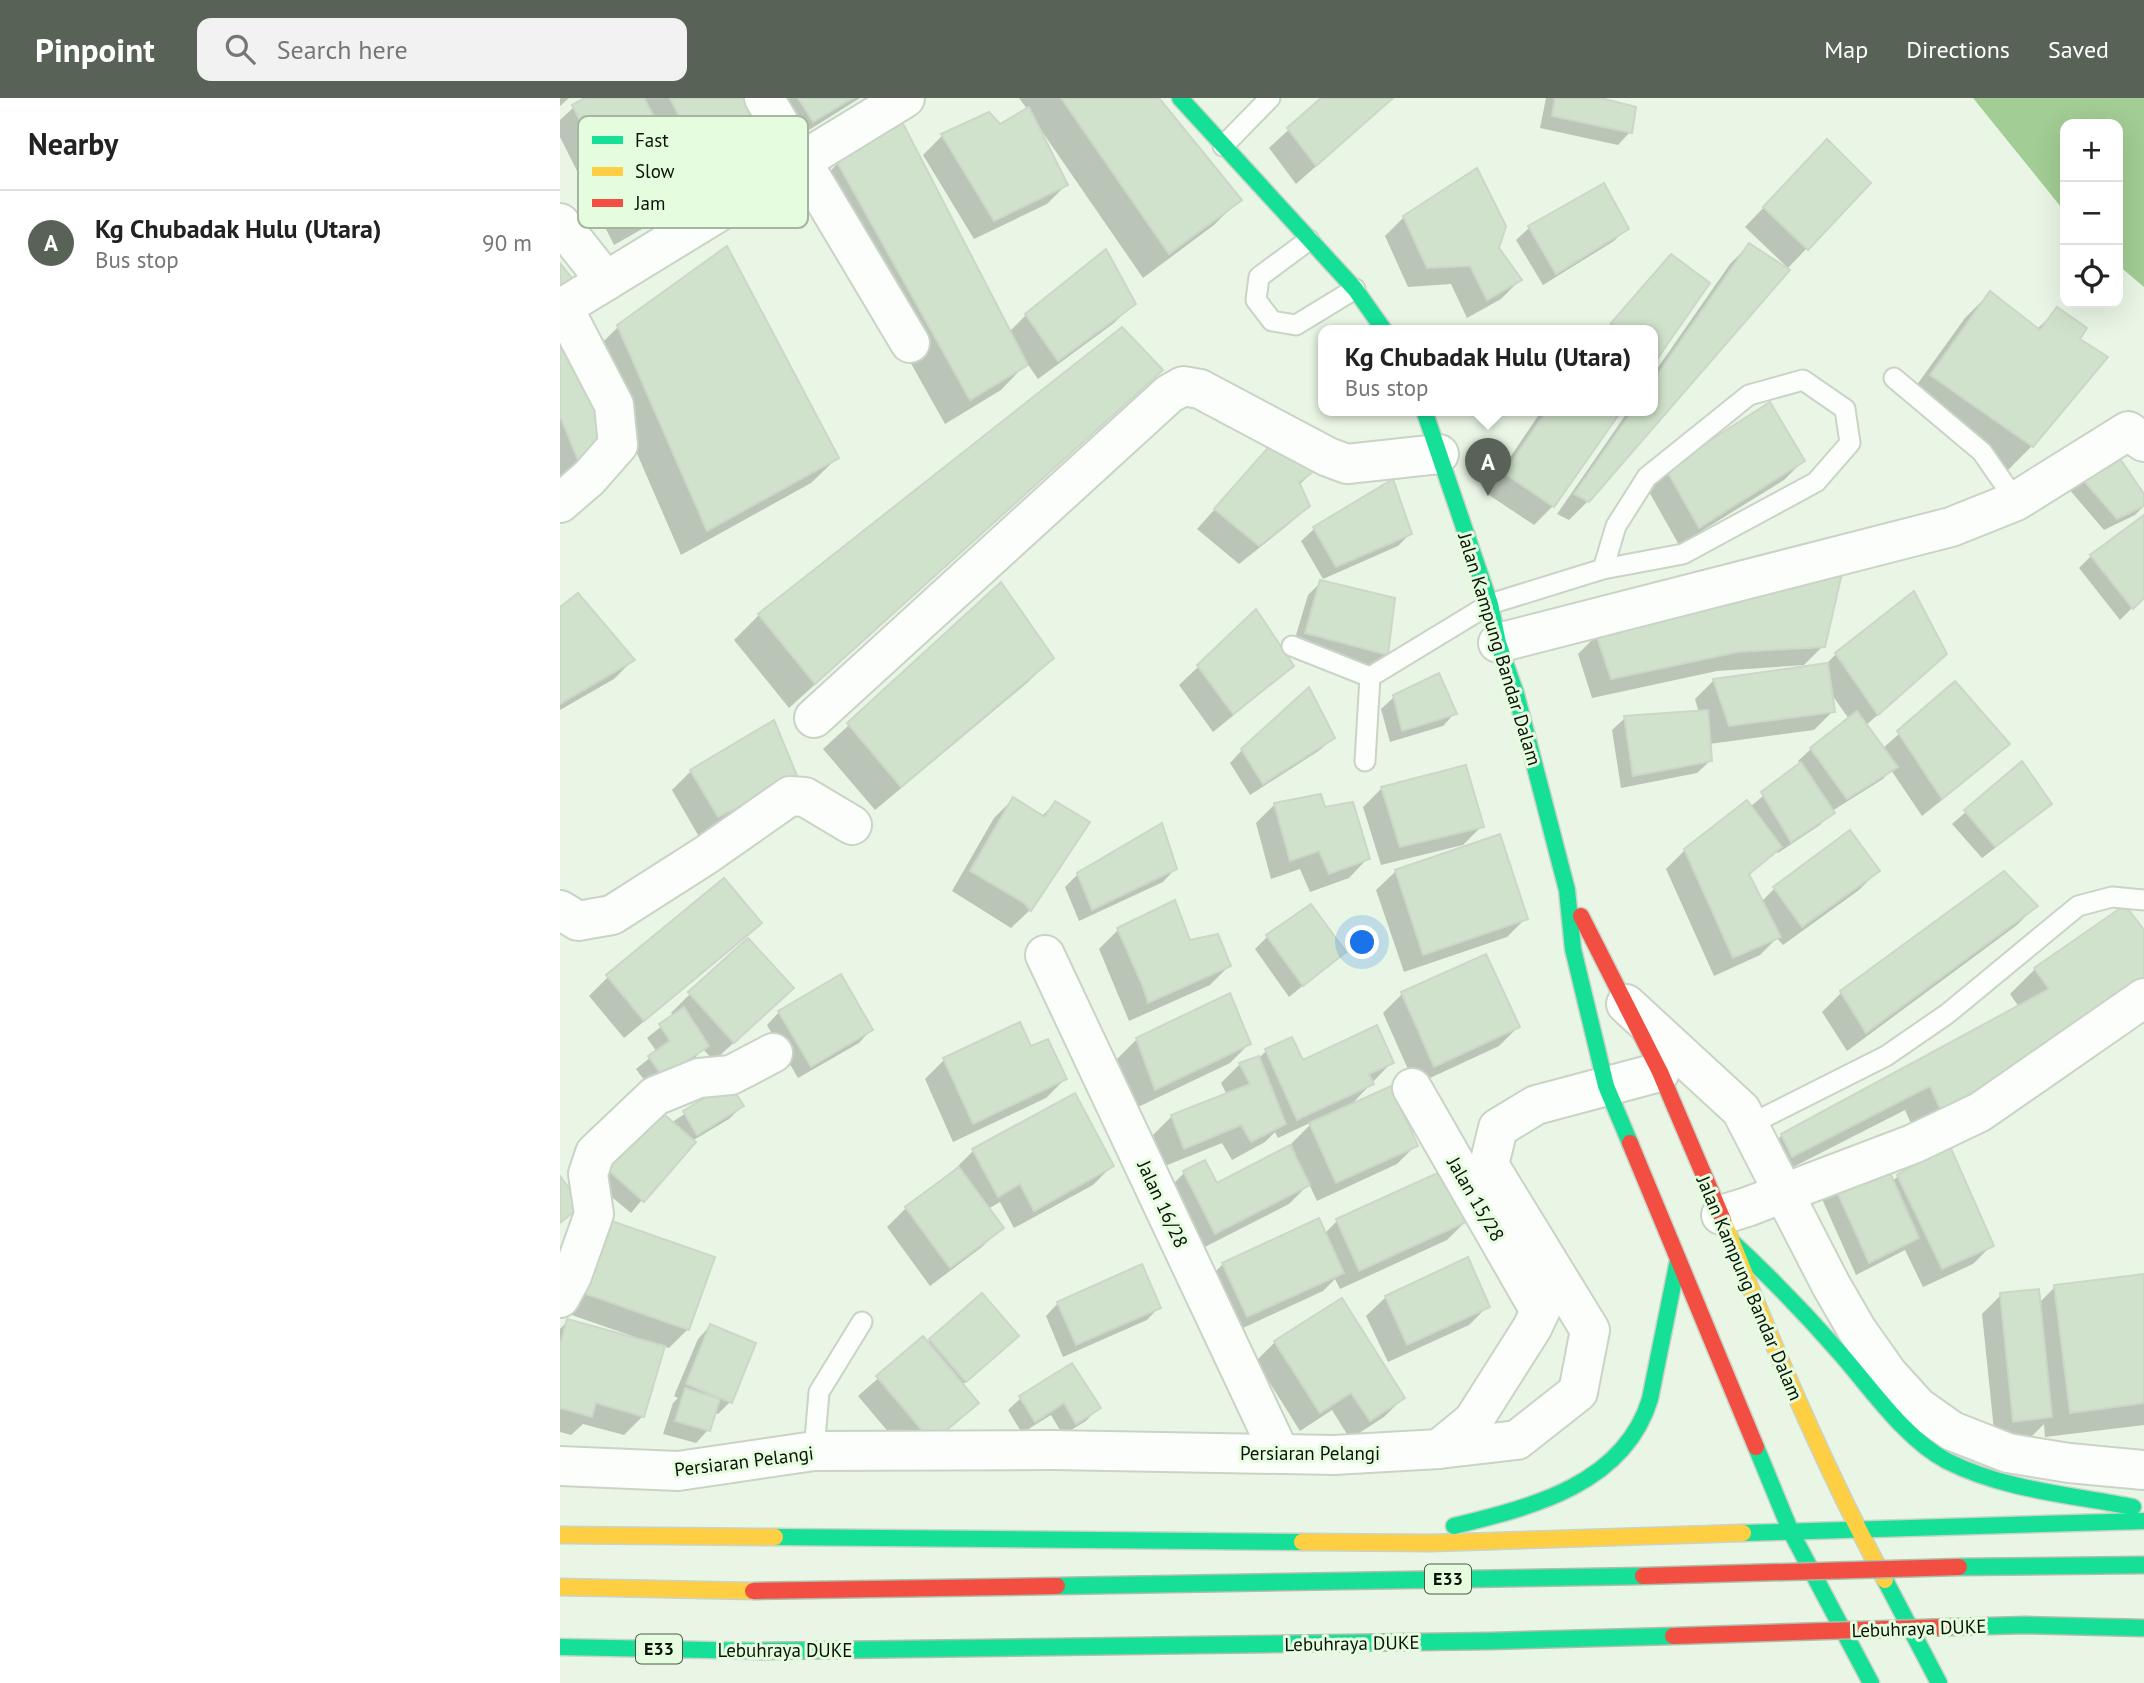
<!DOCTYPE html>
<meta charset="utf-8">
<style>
:root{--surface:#fff;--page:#f2f2f2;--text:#222;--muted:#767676;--line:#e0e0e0;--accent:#596256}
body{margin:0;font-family:"PT Sans",sans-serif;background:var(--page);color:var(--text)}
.controls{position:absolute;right:21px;top:21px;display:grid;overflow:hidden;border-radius:14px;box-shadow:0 7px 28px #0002}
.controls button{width:63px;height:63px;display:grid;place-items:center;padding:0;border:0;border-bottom:2px solid var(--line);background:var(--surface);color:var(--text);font:35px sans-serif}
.you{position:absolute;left:803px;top:845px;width:24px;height:24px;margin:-18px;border:5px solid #fff;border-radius:50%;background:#1a73e8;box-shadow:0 0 0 10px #1a73e833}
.badge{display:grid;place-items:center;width:46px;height:46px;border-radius:50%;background:var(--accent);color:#fff;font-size:23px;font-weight:700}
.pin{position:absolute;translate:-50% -58px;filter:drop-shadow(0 2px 4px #0008)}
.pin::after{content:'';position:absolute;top:37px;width:24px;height:21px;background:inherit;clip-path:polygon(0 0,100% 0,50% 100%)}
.popup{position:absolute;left:758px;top:227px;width:340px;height:91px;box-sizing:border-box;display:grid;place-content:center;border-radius:14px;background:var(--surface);filter:drop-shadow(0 2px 5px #0005);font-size:23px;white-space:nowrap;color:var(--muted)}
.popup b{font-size:26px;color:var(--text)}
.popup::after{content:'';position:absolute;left:50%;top:100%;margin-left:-14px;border:14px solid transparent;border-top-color:var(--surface)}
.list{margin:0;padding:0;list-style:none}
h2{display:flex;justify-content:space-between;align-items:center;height:91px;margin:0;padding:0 28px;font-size:30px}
h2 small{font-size:23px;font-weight:400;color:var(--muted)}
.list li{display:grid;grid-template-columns:46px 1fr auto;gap:21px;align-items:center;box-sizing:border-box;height:105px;padding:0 28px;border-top:2px solid var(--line)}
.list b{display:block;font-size:26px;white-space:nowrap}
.list p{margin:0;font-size:23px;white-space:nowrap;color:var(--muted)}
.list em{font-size:23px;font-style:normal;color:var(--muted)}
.icon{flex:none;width:38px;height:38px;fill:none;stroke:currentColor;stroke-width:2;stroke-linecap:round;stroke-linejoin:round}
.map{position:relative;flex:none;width:1584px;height:1585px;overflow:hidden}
header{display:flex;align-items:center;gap:42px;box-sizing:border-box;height:98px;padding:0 35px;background:var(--accent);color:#fff}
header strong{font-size:33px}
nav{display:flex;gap:38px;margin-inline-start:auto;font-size:24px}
.search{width:490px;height:63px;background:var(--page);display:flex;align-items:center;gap:18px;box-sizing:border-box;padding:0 24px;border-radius:14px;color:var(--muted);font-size:26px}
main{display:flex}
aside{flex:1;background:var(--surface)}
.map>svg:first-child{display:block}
.water{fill:#a2cd94}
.shadow{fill:#0003}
.building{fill:#d1e2cc;stroke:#ccd6c9;stroke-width:2}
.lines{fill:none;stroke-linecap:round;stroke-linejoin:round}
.lane-casing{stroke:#c9d3c6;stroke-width:23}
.street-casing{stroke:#c9d3c6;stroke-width:42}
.fast-casing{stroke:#c9d3c6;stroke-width:19}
.slow-casing{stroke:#c9d3c6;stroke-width:19}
.jam-casing{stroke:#c9d3c6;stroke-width:19}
.lane{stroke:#fcfefb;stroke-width:19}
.street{stroke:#fcfefb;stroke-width:38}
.fast{stroke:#16e098;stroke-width:16}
.slow{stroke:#ffcf43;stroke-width:16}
.jam{stroke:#f24e42;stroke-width:16}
.fast-bridge-casing{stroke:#aebcaa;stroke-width:19;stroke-linecap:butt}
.jam-bridge-casing{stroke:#aebcaa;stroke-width:19;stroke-linecap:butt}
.fast-bridge{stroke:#16e098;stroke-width:16}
.jam-bridge{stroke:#f24e42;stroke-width:16}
.labels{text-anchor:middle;stroke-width:6;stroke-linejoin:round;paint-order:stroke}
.shield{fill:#e5fdde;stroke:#4c5949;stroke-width:2}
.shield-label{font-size:18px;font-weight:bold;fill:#0b1309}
.street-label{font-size:19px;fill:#0b1309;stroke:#e5fdde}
.key{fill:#e5fdde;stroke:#a4b79e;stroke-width:2}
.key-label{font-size:19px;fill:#0b1309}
</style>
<header>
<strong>Pinpoint</strong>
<div class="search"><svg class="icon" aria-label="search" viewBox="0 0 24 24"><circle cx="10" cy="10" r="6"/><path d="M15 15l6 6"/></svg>Search here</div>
<nav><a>Map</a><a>Directions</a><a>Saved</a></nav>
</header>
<main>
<aside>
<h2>Nearby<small></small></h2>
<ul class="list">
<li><span class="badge">A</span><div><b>Kg Chubadak Hulu (Utara)</b><p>Bus stop</p></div><em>90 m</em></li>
</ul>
</aside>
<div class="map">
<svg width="1584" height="1585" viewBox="0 0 1584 1585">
<rect width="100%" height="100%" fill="#e9f6e5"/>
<polygon class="water" points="1413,0 1584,0 1584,189 1558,167 1558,26 1505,26 1505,114"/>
<g class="shadow">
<polygon points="0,0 9,0 0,8"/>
<polygon points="28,0 186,0 213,44 194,63 131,99 130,97 114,113 54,147 0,39 0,22 14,9"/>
<polygon points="207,0 300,0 233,42"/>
<polygon points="459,0 597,0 679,102 654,127 583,180 481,32 479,33 506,87 487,106 414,141 363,57 382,38 439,29 468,12"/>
<polygon points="763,0 833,0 736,86 709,50"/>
<polygon points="986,0 1037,0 1070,34 1058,47 980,30"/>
<polygon points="1248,63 1308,86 1228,170 1185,129"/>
<polygon points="278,65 449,234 466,217 573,206 554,225 478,281 467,265 441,292 385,326 253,91"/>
<polygon points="1043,88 1066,131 1054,143 983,187 956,142 969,130"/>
<polygon points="844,119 937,151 960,182 941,201 907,220 891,186 848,189 825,138"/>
<polygon points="1189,147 1228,173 1028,403 1009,422 997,416 1069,312 1092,312 1092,278 1170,166"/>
<polygon points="1111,158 1096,259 1092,262 1092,232 1045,232"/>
<polygon points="1430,195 1477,231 1497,212 1518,242 1472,348 1447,373 1346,302 1405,220"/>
<polygon points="58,229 277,360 251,385 121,457 33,254"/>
<polygon points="0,245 46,338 0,385"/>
<polygon points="575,297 229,610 174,542 199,517"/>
<polygon points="982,312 1060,312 993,408 974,427 926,395"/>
<polygon points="714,345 760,367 738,388 748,408 728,427 679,466 637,431"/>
<polygon points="1243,363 1224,382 1119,447 1088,392 1107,373"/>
<polygon points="1521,378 1584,400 1584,408 1575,417 1544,432 1508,390"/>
<polygon points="1584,419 1584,498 1560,522 1519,470 1531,458"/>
<polygon points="754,431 850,436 838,448 763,481 741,443"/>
<polygon points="761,484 826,556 814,569 733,547 748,497"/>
<polygon points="441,487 492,560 467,585 315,712 263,651"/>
<polygon points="0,511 73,562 54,581 0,612"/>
<polygon points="696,514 731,567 712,586 653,634 619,587"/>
<polygon points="1037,537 1263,548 1244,567 1157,573 1032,600 1018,556"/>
<polygon points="1276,556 1366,575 1305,628 1322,651 1395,586 1447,646 1428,665 1362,718 1331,672 1323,681 1272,713 1260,727 1218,755 1216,753 1188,778 1201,804 1215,790 1318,773 1299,792 1223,847 1217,840 1200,857 1154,878 1106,771 1125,752 1190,709 1241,666 1238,663 1251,651 1289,621 1270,594 1273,613 1254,632 1149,646 1150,663 1137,675 1061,690 1052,632 1065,620 1139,615 1135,601 1154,582 1264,568"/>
<polygon points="834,599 895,615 883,628 830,644 821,611"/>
<polygon points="773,640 760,652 690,697 670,665 682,652"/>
<polygon points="1462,666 1490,706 1477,718 1422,760 1392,726"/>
<polygon points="131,673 217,699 138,737 112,692"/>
<polygon points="822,690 922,728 903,747 821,767 803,709"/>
<polygon points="453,701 481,719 495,705 470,812 451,830 392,793 434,720"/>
<polygon points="715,706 808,760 789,780 750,794 740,771 711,781 696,725"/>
<polygon points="615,771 603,784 519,823 505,789 518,776"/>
<polygon points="836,773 966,820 947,839 844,874 816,792"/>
<polygon points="1476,808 1457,827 1287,953 1262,914 1281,895"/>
<polygon points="750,809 784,854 729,899 695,851 707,839"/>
<polygon points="199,825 180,844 64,940 29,898 48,879"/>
<polygon points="558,832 628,844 669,868 650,887 569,923 539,851"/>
<polygon points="1584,835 1584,881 1579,886 1357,1039 1345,1012 1206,1083 1197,1062 1222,1037 1459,909 1450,896 1475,871"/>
<polygon points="130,896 212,909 154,963 143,951 135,960 90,990 76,971 97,954 87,940 114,918 111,915"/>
<polygon points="842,896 958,929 939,948 855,987 823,915"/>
<polygon points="219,914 311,932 299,945 238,980 207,927"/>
<polygon points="577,941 689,946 670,965 576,1010 557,961"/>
<polygon points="706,953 742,964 832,964 789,1009 856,1047 837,1066 757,1103 749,1086 729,1106 635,1154 605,1094 624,1075 656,1087 736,1057 731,1046 754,1023 718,1040 715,1034 705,1044 672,1062 662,1045 605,1068 593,1037 612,1018 667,997 661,985 680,966 699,960"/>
<polygon points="384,962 505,981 486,1000 393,1044 365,981"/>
<polygon points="169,987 182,1008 169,1021 132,1043 71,1115 28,1079"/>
<polygon points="413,1053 552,1068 533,1087 454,1130 440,1104 428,1111 441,1130 422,1149 370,1188 327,1129 346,1110 395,1074 394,1072"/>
<polygon points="1338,1078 1432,1147 1413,1166 1363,1189 1345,1152 1296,1177 1262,1101 1275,1089 1332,1084"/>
<polygon points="777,1123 906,1123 887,1142 780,1191 775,1181 763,1193 668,1237 644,1185 663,1166 764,1136"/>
<polygon points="24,1141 128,1231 109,1250 103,1248 83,1318 64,1337 23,1326 11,1337 0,1334 0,1231 8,1223 77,1242 78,1240 0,1213"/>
<polygon points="1584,1178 1584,1327 1485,1339 1484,1326 1472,1338 1435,1342 1422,1216 1441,1197 1479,1205 1495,1189"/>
<polygon points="826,1199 928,1208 909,1227 828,1264 806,1218"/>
<polygon points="498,1205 599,1209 587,1222 503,1259 486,1218"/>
<polygon points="150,1228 170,1304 158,1316 154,1315 148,1332 136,1345 103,1336 113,1305 118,1300 114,1298 138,1241"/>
<polygon points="363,1241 367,1246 370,1242 444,1250 402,1287 417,1304 352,1362 298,1298"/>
<polygon points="715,1244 843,1300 824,1319 790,1341 772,1312 740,1333 696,1263"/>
<polygon points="512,1268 538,1310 526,1323 503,1337 491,1317 462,1335 448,1312 461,1300"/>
</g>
<g class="building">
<polygon points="25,0 84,0 135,94 73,129 12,7"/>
<polygon points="110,0 188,0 215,44 150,82"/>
<polygon points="238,0 293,0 253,24"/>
<polygon points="501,0 599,0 682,102 609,156"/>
<polygon points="761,0 833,0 756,68 727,30"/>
<polygon points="995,0 1041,0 1076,9 1072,35 992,18"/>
<polygon points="469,9 508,87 434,123 381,36 429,14 440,26"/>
<polygon points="341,22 468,267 410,302 277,64"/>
<polygon points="1267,41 1311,85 1248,152 1203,109"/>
<polygon points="917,70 946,128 939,150 962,182 927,202 910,168 867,170 843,118"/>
<polygon points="1044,85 1069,131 996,176 968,128"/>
<polygon points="1189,145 1230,172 1029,404 1014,396 1073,312 1092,312 1092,284"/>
<polygon points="167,148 279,360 147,433 57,227"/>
<polygon points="546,151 576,206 498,263 465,216"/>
<polygon points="1111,156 1150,185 1097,261 1092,257 1092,232 1060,232 1051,225"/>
<polygon points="0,165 12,180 0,189"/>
<polygon points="1430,193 1480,232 1497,209 1527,230 1520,241 1548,259 1473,349 1370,277"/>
<polygon points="562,229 603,272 255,586 198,516"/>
<polygon points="7,239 48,338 20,367 0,318 0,243"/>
<polygon points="1210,304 1245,363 1139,430 1106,371"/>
<polygon points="987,312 1062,312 994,409 944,375"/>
<polygon points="714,343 763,367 739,384 750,408 699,448 654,411"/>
<polygon points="1554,352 1584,396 1584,408 1557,421 1519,377"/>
<polygon points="833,381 852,436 776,469 753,429"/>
<polygon points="1584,417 1584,500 1573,511 1530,457"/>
<polygon points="1282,475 1265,549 1178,554 1051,581 1036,536"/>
<polygon points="760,482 835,500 828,557 745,535"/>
<polygon points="441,484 494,560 341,689 287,625"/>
<polygon points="1354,493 1387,556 1318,617 1275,555"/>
<polygon points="18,495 75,562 0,606 0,509"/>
<polygon points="696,511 734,568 673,616 637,567"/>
<polygon points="1268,565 1275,614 1169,628 1153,581"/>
<polygon points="879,575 897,616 842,633 833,597"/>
<polygon points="1395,583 1450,646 1382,701 1337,633"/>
<polygon points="749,589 775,640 703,686 681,651"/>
<polygon points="1148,612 1152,663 1073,678 1064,618"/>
<polygon points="1297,613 1338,669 1287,701 1250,650"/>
<polygon points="214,622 238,680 158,719 130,672"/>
<polygon points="1462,663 1492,706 1435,749 1404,712"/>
<polygon points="1241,664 1275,715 1231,744 1201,694"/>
<polygon points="906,667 924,729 840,749 821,689"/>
<polygon points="761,696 765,709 793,704 810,761 769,776 759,753 730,763 714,705"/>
<polygon points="453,699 485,719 495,703 530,724 471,813 464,805 410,773"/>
<polygon points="1187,702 1222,749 1189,776 1221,839 1173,860 1124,751"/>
<polygon points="602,725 617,771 532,812 517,775"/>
<polygon points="1290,732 1320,773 1242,829 1213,789"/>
<polygon points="940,736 968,821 863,857 835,772"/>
<polygon points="1444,773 1478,808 1306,935 1280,893"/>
<polygon points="164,780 202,825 84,923 46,877"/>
<polygon points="615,802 630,842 658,836 671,868 588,905 583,889 557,830"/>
<polygon points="751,806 786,854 743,888 706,837"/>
<polygon points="1565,807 1584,832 1584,879 1517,934 1382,1015 1370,988 1232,1059 1221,1036 1489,891 1474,870"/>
<polygon points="188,840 234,890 174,945 128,894"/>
<polygon points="926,856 960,929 874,969 841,894"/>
<polygon points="281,876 313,932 251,969 218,913"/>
<polygon points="670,895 691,946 595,992 576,940"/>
<polygon points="124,909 149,948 103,979 88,958 110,943 99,926"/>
<polygon points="460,924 471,948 488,941 507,981 413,1026 383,960"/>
<polygon points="817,927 834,965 809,976 814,986 737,1022 705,951 732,939 743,962"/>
<polygon points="699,958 726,1026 691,1044 681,1027 624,1051 611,1017 690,986 679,965"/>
<polygon points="169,985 184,1008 137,1037 123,1013"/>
<polygon points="831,988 858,1048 776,1085 749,1025"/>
<polygon points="515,995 554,1068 474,1113 460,1086 438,1099 412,1051"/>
<polygon points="91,1005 136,1044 84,1104 40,1065"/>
<polygon points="1389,1046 1434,1148 1382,1171 1337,1077"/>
<polygon points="730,1047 750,1087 655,1136 623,1073 645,1062 657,1085"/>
<polygon points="1326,1066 1359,1140 1309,1165 1274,1087"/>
<polygon points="399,1069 444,1130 390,1170 345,1109"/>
<polygon points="884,1072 908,1123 799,1173 776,1121"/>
<polygon points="0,1078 22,1107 0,1125"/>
<polygon points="43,1120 155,1159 129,1232 17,1193"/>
<polygon points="759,1120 784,1175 687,1219 662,1165"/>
<polygon points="908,1159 930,1209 847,1247 825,1198"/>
<polygon points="582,1166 601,1210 516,1247 497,1204"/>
<polygon points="1584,1176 1584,1305 1510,1315 1494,1187"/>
<polygon points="1479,1191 1492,1319 1453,1324 1440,1195"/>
<polygon points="422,1195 459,1238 406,1284 369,1241"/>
<polygon points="782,1200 845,1300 810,1323 791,1295 760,1315 714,1243"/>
<polygon points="7,1221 105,1248 84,1319 36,1305 32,1319 0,1310 0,1247"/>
<polygon points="150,1226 196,1245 172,1305 126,1286"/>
<polygon points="363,1238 419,1305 372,1344 316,1278"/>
<polygon points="512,1265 541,1310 516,1326 504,1305 475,1324 459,1298"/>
<polygon points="125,1290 160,1301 150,1333 115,1323"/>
</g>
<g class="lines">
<defs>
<g id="lane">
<polyline points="663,48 710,0"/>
<polyline points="749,142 699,179 696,202 712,223 736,227 795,191"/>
<polyline points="1334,280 1422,354 1456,403"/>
<polyline points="732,548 810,579 930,506 1043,471 1123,456 1256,384 1290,345 1285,311 1243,282 1189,297 1087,379 1056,428 1043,471"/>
<polyline points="805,663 810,579"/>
<polyline points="1189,1027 1326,958 1387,916 1518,808 1552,799 1584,802"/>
<polyline points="254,1353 259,1294 302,1224"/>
</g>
<g id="street">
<polyline points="204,0 350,245"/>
<polyline points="0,125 46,183"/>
<polyline points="0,211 345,0"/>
<polyline points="0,405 29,380 58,347 54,307 3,209"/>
<polyline points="938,545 1391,429 1456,403 1568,333 1584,344"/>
<polyline points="254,620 609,296 623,288 640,291 768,359 787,366 879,356"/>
<polyline points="0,812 18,823 52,817 146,757 230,698 245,699 292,727"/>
<polyline points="485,857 720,1356"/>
<polyline points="1066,906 1181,1012 1271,1187 1297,1232 1328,1276 1358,1309 1392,1333 1448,1355 1509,1365 1584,1372"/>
<polyline points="852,990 980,1213"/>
<polyline points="1161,1117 1187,1109 1353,1046 1420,1014 1584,900"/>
<polyline points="0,1200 12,1178 34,1116 28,1076 35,1055 95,998 139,980 171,977 213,955"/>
<polyline points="879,1351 913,1323 972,1230 990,1192"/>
<polyline points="0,1368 118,1373 254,1353 492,1352 774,1357 879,1351 957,1342 1018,1294 1030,1232 929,1067 938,1030 976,1007 1100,974"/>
</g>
<g id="fast">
<polyline points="620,0 795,191 824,232"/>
<polyline points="864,312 930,506 938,545 956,596 1007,792 1013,851 1046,988 1070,1045"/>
<path d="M1171 1143C1209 1178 1245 1215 1279 1254 1310 1289 1345 1341 1387 1363 1444 1392 1512 1397 1573 1409"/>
<polyline points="1196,1349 1231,1434 1311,1585"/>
<path d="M894 1428C971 1409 1064 1387 1090 1301L1118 1162"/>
<polyline points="1183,1435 1584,1423"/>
<polyline points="215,1439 742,1444"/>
<polyline points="1325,1482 1379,1585"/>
<polyline points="0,1549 198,1553"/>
</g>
<g id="slow">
<path d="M1163 1122C1212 1245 1262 1365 1325 1482"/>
<polyline points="0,1437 215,1439"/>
<polyline points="742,1444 872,1445 1183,1435"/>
<polyline points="0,1489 193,1493"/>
</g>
<g id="jam">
<polyline points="1021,818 1100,974 1163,1122"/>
<polyline points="1070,1045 1196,1349"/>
</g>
</defs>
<use href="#lane" class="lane-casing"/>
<use href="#street" class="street-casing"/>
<use href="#fast" class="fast-casing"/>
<use href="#slow" class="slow-casing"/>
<use href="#jam" class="jam-casing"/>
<use href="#lane" class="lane"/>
<use href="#street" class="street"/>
<use href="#fast" class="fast"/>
<use href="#slow" class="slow"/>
<use href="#jam" class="jam"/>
<defs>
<g id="fast-bridge">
<polyline points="1399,1469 1584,1467"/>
<polyline points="497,1488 1083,1478"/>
<polyline points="1392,1529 1466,1527 1584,1530"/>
<polyline points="198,1553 931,1543 1113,1538"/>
</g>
<g id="jam-bridge">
<polyline points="1083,1478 1399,1469"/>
<polyline points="193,1493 497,1488"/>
<polyline points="1113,1538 1392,1529"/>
</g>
</defs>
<use href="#fast-bridge" class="fast-bridge-casing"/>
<use href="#jam-bridge" class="jam-bridge-casing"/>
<use href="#fast-bridge" class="fast-bridge"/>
<use href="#jam-bridge" class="jam-bridge"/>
</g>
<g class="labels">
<g class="shield">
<rect x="865" y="1466.5" width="46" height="29" rx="5"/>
<rect x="76" y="1536.5" width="46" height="29" rx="5"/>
</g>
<g class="shield-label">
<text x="888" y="1487">E33</text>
<text x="99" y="1557">E33</text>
</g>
<g class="street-label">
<text transform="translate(940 551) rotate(73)" y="7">Jalan Kampung Bandar Dalam</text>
<text transform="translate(916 1101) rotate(60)" y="7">Jalan 15/28</text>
<text transform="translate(603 1106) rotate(65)" y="7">Jalan 16/28</text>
<text transform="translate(1190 1190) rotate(67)" y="7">Jalan Kampung Bandar Dalam</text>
<text x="750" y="1362">Persiaran Pelangi</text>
<text transform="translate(184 1363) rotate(-7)" y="7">Persiaran Pelangi</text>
<text transform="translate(1359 1530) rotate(-2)" y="7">Lebuhraya DUKE</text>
<text transform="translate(792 1545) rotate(-1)" y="7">Lebuhraya DUKE</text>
<text x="225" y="1559">Lebuhraya DUKE</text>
</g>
</g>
<rect x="18" y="18" width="230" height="112" rx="10" class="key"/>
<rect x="32" y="38" width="31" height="8" fill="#16e098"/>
<rect x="32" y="69" width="31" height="9" fill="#ffcf43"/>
<rect x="32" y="101" width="31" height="8" fill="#f24e42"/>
<g class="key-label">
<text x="75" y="49">Fast</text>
<text x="75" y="80">Slow</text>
<text x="75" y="112">Jam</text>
</g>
</svg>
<div class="controls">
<button>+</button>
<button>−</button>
<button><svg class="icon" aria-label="locate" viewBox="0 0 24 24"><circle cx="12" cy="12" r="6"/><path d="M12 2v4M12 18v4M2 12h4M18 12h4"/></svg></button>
</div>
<div class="you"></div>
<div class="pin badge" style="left:928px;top:398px">A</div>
<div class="popup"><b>Kg Chubadak Hulu (Utara)</b>Bus stop</div>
</div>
</main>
